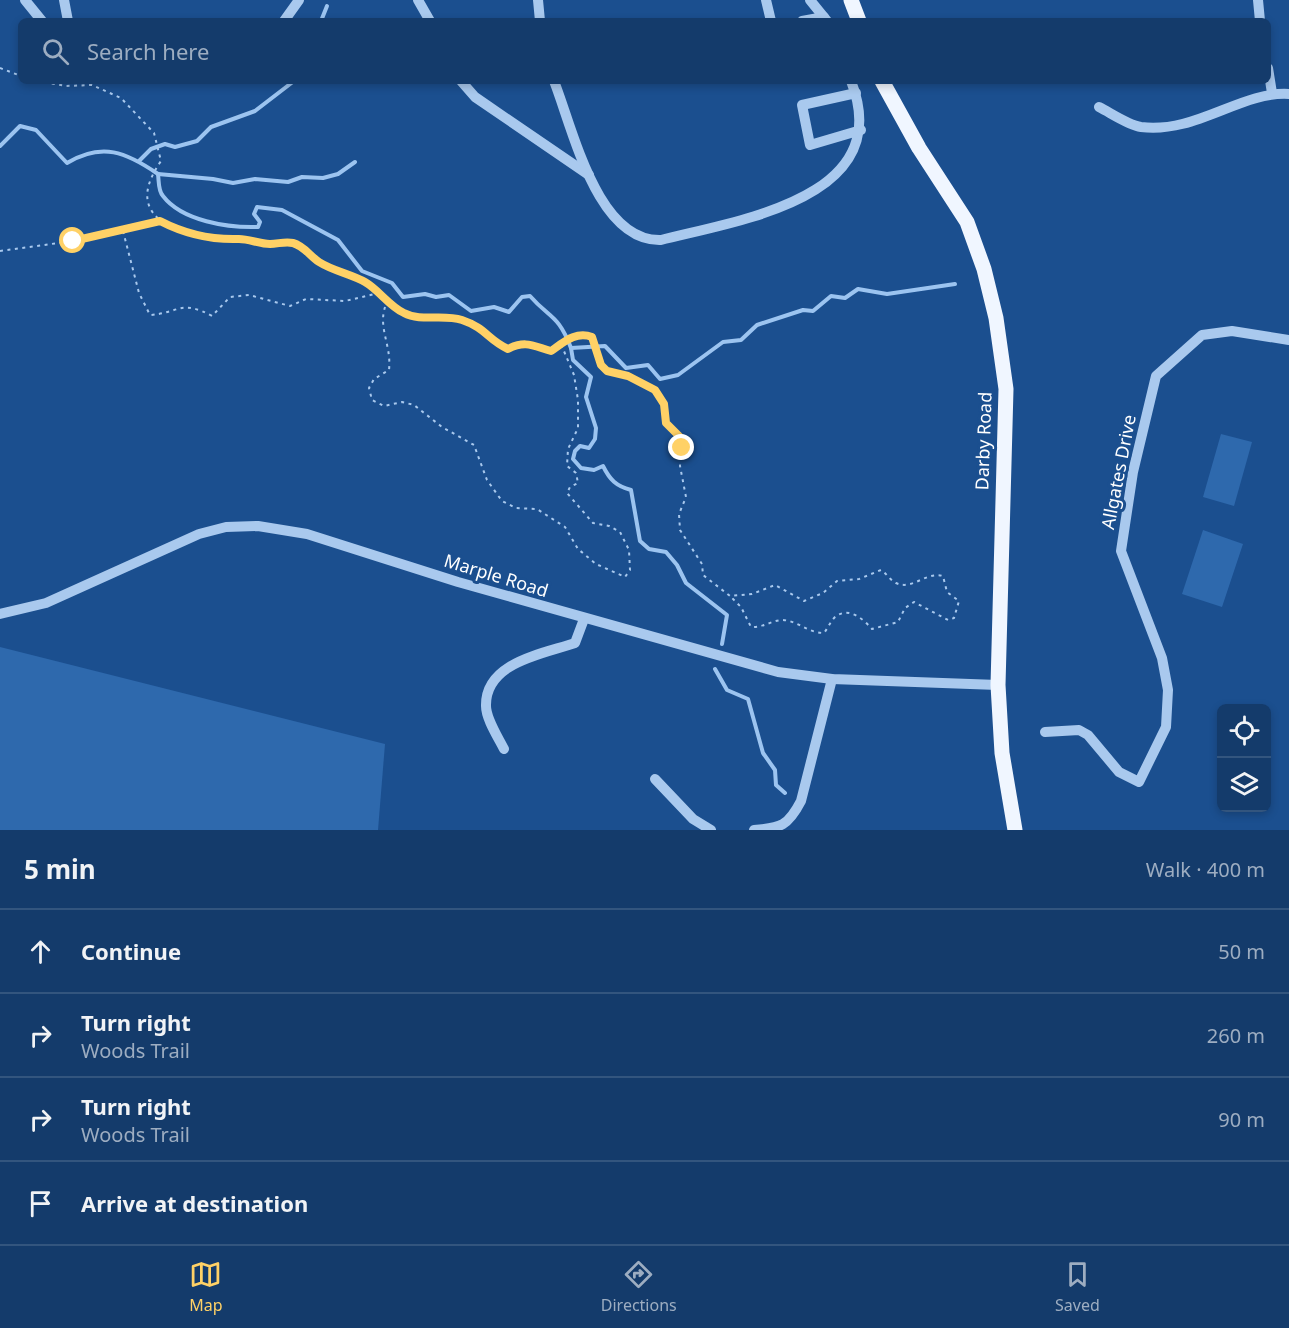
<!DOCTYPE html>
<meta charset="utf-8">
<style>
:root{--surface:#143b6b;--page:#214673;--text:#f1f3f6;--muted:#9dadc1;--line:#33557e;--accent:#ffd166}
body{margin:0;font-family:"Noto Sans",sans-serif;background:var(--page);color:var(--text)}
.controls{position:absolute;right:18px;bottom:18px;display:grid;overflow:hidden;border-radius:9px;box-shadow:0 3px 9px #0003}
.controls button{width:54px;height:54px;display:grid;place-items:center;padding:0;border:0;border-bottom:2px solid var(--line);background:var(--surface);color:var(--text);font:30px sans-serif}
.stop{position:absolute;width:18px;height:18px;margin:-14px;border:4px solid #ffd166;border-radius:50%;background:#fff}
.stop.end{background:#ffd166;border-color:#fff;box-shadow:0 2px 6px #0008}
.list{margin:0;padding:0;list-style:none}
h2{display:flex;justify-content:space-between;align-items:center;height:78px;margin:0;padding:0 24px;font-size:26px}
h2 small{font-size:20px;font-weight:400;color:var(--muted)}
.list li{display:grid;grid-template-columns:39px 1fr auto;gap:18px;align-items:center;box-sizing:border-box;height:84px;padding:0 24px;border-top:2px solid var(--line)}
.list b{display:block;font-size:22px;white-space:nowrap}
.list p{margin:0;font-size:20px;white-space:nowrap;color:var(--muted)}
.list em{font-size:20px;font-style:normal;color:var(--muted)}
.icon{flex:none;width:33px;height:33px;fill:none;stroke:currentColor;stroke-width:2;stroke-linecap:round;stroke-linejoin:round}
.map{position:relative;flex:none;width:1289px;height:830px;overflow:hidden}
.search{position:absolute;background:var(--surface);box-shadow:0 3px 9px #0003;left:18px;right:18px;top:18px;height:66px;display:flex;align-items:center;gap:15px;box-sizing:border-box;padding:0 21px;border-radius:9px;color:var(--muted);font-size:22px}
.sheet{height:414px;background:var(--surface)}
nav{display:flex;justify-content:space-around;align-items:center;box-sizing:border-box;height:84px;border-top:2px solid var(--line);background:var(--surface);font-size:16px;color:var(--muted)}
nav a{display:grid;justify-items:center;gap:3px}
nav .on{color:var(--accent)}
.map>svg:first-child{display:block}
.green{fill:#2e69ad}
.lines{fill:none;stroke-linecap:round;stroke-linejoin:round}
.stream{stroke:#9cc4f0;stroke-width:4}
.path{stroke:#a9c9ee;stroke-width:2;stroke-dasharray:3 4.5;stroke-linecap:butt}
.minor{stroke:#a9c9ee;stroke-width:10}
.major{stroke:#f0f6ff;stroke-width:15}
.route{stroke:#ffd166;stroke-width:8}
.labels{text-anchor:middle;stroke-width:6;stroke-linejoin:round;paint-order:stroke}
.street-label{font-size:18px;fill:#fff;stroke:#1b4f8f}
</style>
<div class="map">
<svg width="1289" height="830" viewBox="0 0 1289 830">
<rect width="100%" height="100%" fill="#1b4f8f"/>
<g class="green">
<polygon points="1221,434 1252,442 1234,506 1203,497"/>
<polygon points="1203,530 1243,544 1222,607 1182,594"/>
<polygon points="0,647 385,744 378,830 0,830"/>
</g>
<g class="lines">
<g class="stream">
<polyline points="321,21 327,6"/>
<path d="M0 146 20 126 36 130 67 163C102 142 126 152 158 174 159 181 158 191 163 196 182 221 228 228 258 227L260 222 254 214 257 207 282 210 338 240 362 271 392 283 403 297 425 294 436 297 449 295 471 311 494 307 509 312 522 297 530 296C550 319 558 314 571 348L605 346 626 368 648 365 660 379 678 375 723 342 741 340 757 325 803 310 813 311 831 296 845 298 858 289 887 294 955 284"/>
<polyline points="139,161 151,149 165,144 175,147 197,141 211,127 255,111 294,81"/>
<polyline points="158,174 213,179 233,183 255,179 288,182 302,177 323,178 338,174 355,162"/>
<path d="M571 348 573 360 591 377 586 397 596 428 595 439 589 448 580 446 575 451 573 459 581 468 594 470 603 466C610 480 616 486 631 490L640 541 649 549 666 552 677 565 686 583 727 615 722 644"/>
<polyline points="715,669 727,690 748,699 763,753 775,770 776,785 785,793"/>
</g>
<g class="path">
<polyline points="0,68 21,76"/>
<path d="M37 81 66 86 92 85 121 98 154 133 161 161C148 180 138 203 161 221 182 237 214 239 239 239 250 239 260 244 271 244 279 244 285 241 293 243 304 246 310 256 319 262 331 269 353 275 365 282 379 290 389 306 404 313 421 322 443 315 462 320 486 328 488 340 508 349 526 340 533 346 551 350L576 335 592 337 601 365 614 374 629 376 655 390 664 404 666 423 682 439 680 466 686 497 679 514 680 530 702 564 703 575 730 596 752 594 775 585 804 601 823 593 837 581 859 579 881 570C887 574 890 580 896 583 912 591 926 571 943 576L947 592 959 601 954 618 948 620 914 602 905 608 898 622 872 629C863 619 849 606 835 617 830 622 828 628 824 633 808 633 798 621 783 620 772 620 763 628 751 627L741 607 730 596"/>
<path d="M123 231 139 293 150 315C179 313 181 299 212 316L230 297 249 295 290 306 306 299 345 301 379 293"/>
<polyline points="0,251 73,241 159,221"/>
<path d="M388 300C375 325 392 343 389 370L374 379 369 388 372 400 384 406 402 402 414 405 442 427 474 445 487 480 502 501 516 508 537 509 565 527 578 549 596 564 625 577 630 570 629 550 620 532 609 526 593 523 567 493 570 487 578 483 576 473 567 466 568 449 578 428V400L574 375 561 344"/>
</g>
<g class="minor">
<polyline points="25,0 42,21"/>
<polyline points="64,0 68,21"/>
<polyline points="418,0 430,21"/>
<polyline points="538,0 540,21"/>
<polyline points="766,0 771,21"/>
<polyline points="810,0 827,21"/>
<polyline points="1258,0 1260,21"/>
<polyline points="284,21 299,0"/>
<polyline points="802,21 824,17"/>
<polyline points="1268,68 1272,93"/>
<polyline points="461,81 475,97 589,175"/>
<path d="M554 81C573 129 597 242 661 240 740 220 897 198 851 81"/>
<polyline points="856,93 802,105 810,145 861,130"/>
<path d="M1099 107C1111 113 1128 125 1141 127 1196 134 1241 91 1289 94"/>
<polyline points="0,614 46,603 199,534 226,527 258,526 307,534 458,582 778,672 832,679 998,685"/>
<polyline points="1045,732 1079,730 1088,735 1119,772 1139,782 1166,727 1168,690 1162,658 1121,551 1133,472 1156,376 1202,335 1232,331 1289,340"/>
<path d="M504 749C498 737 486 719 486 706 485 662 543 654 575 643L584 619"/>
<polyline points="655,779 693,819 711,830"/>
<path d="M754 830C781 828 788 826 801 801L832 679"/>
</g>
<g class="major">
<polyline points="851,0 859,21"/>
<polyline points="882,81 919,148 967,222 984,269 996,318 1006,389 998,685 1002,753 1015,830"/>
</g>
</g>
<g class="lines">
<path class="route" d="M73 241 160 221C185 234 210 240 239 239 249 239 260 244 270 244 278 244 285 241 293 243 304 246 310 256 319 262 333 271 351 274 365 282 379 290 389 306 404 313 421 322 443 314 462 320 486 328 488 340 508 349 526 340 533 346 551 351 564 342 576 331 592 337L601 365 607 371 628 376 655 390 664 404 666 423 682 439V448"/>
</g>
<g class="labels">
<g class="street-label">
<text transform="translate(984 441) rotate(-88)" y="6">Darby Road</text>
<text transform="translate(1119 472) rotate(-79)" y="6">Allgates Drive</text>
<text transform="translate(496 576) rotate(17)" y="6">Marple Road</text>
</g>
</g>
</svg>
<div class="controls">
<button><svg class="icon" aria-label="locate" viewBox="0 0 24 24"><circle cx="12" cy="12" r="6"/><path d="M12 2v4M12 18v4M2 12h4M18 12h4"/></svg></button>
<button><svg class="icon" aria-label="layers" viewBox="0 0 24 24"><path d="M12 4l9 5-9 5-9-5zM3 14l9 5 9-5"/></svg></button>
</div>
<div class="stop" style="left:73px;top:241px"></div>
<div class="stop end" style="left:682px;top:448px"></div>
<div class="search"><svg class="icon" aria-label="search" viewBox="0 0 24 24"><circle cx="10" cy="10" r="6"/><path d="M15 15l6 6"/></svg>Search here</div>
</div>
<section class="sheet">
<h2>5 min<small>Walk · 400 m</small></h2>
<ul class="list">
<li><svg class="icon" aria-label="ahead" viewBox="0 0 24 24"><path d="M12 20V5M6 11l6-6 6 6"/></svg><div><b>Continue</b></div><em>50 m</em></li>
<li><svg class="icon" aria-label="right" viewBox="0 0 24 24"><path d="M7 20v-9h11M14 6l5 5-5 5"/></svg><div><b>Turn right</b><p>Woods Trail</p></div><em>260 m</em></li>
<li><svg class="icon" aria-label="right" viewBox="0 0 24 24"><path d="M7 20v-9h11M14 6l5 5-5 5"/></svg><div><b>Turn right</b><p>Woods Trail</p></div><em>90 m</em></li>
<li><svg class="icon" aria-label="arrive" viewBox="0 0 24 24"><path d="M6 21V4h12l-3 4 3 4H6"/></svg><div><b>Arrive at destination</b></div></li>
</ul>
</section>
<nav>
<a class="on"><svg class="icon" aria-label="map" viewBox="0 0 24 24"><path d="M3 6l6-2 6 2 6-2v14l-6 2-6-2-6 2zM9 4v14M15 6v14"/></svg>Map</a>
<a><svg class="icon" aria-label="directions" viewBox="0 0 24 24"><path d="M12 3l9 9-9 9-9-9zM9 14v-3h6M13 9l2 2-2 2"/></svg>Directions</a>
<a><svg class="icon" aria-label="saved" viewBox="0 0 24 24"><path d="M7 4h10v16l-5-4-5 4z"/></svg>Saved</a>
</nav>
